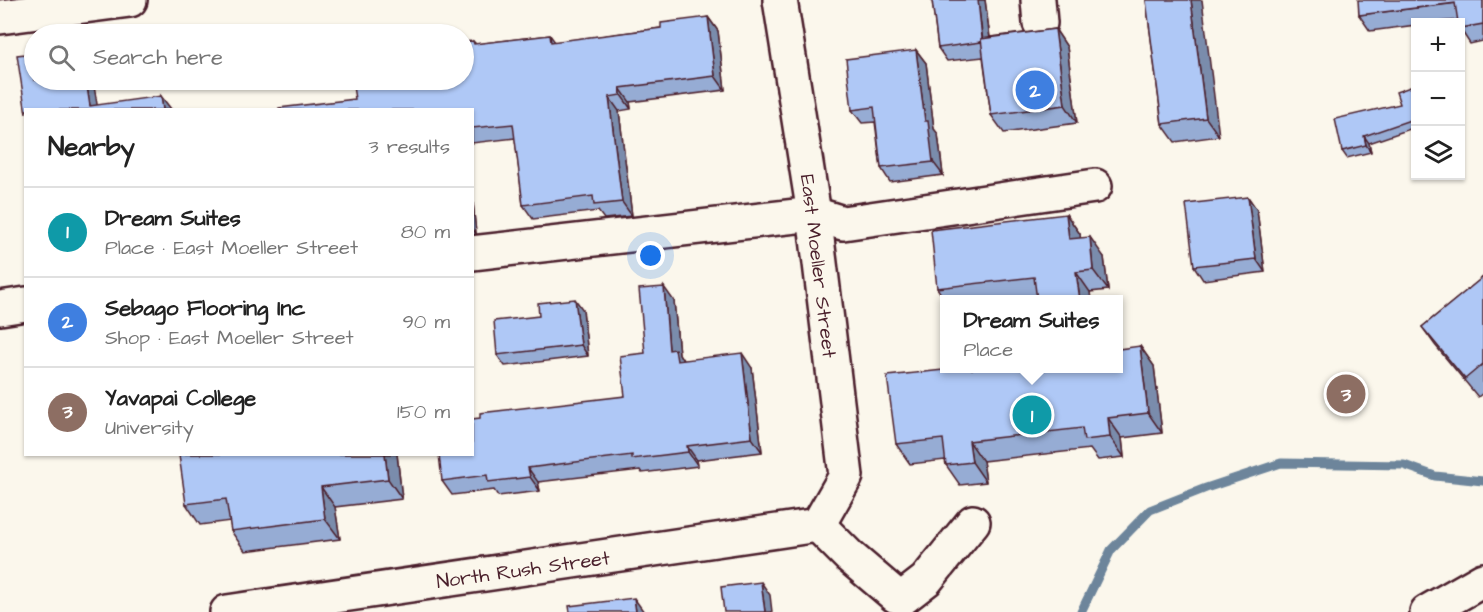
<!DOCTYPE html>
<meta charset="utf-8">
<style>
:root{--surface:#fff;--page:#f6f6f6;--text:#222;--muted:#767676;--line:#e0e0e0;--accent:#ea580c}
body{margin:0;font-family:"Architects Daughter",sans-serif;background:var(--page);color:var(--text)}
.controls{position:absolute;right:18px;top:18px;display:grid;overflow:hidden;border-radius:0px;box-shadow:0 2px 4px #0004}
.controls button{width:54px;height:54px;display:grid;place-items:center;padding:0;border:0;border-bottom:2px solid var(--line);background:var(--surface);color:var(--text);font:30px sans-serif}
.you{position:absolute;left:651px;top:256px;width:21px;height:21px;margin:-15px;border:4px solid #fff;border-radius:50%;background:#1a73e8;box-shadow:0 0 0 9px #1a73e833}
.badge{display:grid;place-items:center;width:39px;height:39px;border-radius:50%;background:var(--accent);color:#fff;font-size:20px;font-weight:700}
.pin{position:absolute;translate:-50% -50%;border:3px solid #fff;box-shadow:0 2px 6px #0006}
.popup{position:absolute;left:940px;top:295px;width:183px;height:78px;box-sizing:border-box;display:grid;place-content:center;border-radius:0px;background:var(--surface);filter:drop-shadow(0 2px 4px #0005);font-size:20px;white-space:nowrap;color:var(--muted)}
.popup b{font-size:22px;color:var(--text)}
.popup::after{content:'';position:absolute;left:50%;top:100%;margin-left:-12px;border:12px solid transparent;border-top-color:var(--surface)}
.list{margin:0;padding:0;list-style:none}
h2{display:flex;justify-content:space-between;align-items:center;height:78px;margin:0;padding:0 24px;font-size:26px}
h2 small{font-size:20px;font-weight:400;color:var(--muted)}
.list li{display:grid;grid-template-columns:39px 1fr auto;gap:18px;align-items:center;box-sizing:border-box;height:90px;padding:0 24px;border-top:2px solid var(--line)}
.list b{display:block;font-size:22px;white-space:nowrap}
.list p{margin:0;font-size:20px;white-space:nowrap;color:var(--muted)}
.list em{font-size:20px;font-style:normal;color:var(--muted)}
.icon{flex:none;width:33px;height:33px;fill:none;stroke:currentColor;stroke-width:2;stroke-linecap:round;stroke-linejoin:round}
.map{position:relative;flex:none;width:1483px;height:612px;overflow:hidden}
.search{position:absolute;background:var(--surface);box-shadow:0 2px 4px #0004;left:24px;top:24px;width:450px;height:66px;display:flex;align-items:center;gap:15px;box-sizing:border-box;padding:0 21px;border-radius:33px;color:var(--muted);font-size:22px}
.panel{position:absolute;background:var(--surface);box-shadow:0 2px 4px #0004;left:24px;top:108px;width:450px;height:348px;border-radius:0px}
.map>svg:first-child{display:block}
.lines{fill:none;stroke-linecap:round;stroke-linejoin:round}
.stream{stroke:#6d859b;stroke-width:9}
.minor-casing{stroke:#4a1f2b;stroke-width:38}
.minor{stroke:#fbf7ec;stroke-width:33}
.wall{fill:#96acd4;stroke:#4a1f2b;stroke-width:1.5}
.shaded-wall{fill:#7a8cac;stroke:#4a1f2b;stroke-width:1.5}
.building{fill:#afc8f6;stroke:#4a1f2b;stroke-width:1.5}
.labels{text-anchor:middle;stroke-width:5;stroke-linejoin:round;paint-order:stroke}
.street-label{font-size:20px;fill:#4a1f2b;stroke:#fbf7ec}
</style>
<div class="map">
<svg width="1483" height="612" viewBox="0 0 1483 612">
<rect width="100%" height="100%" fill="#fbf7ec"/>
<filter id="ink" filterUnits="userSpaceOnUse"><feTurbulence type="fractalNoise" baseFrequency=".0167" numOctaves="2"/><feDisplacementMap in="SourceGraphic" scale="12" xChannelSelector="R" yChannelSelector="G"/><feConvolveMatrix kernelMatrix="1 2 1 2 8 2 1 2 1" color-interpolation-filters="sRGB"/></filter>
<g filter="url(#ink)">
<g class="lines">
<polyline class="stream" points="1081,612 1111,550 1150,510 1206,488 1281,463 1404,465 1435,476 1483,481"/>
<defs>
<g id="minor">
<polyline points="780,0 814,214 846,476 818,525"/>
<polyline points="1038,0 1040,23"/>
<polyline points="0,17 130,0"/>
<polyline points="472,253 814,214 843,223 1095,186"/>
<polyline points="0,308 26,304"/>
<polyline points="818,525 849,556 896,596 904,597 926,580 973,522"/>
<polyline points="227,612 818,525"/>
<polyline points="1427,612 1483,580"/>
</g>
</defs>
<use href="#minor" class="minor-casing"/>
<use href="#minor" class="minor"/>
</g>
<g class="wall">
<polygon points="932,0 985,0 990,37 1055,29 1067,47 1077,123 1004,133 991,115 983,57 947,61 938,48"/>
<polygon points="1146,0 1219,136 1175,142 1162,124"/>
<polygon points="1483,0 1483,41 1470,44 1461,30 1461,22 1458,20 1437,22 1416,22 1416,25 1370,31 1359,15"/>
<polygon points="708,17 718,31 725,90 630,102 631,109 619,111 632,216 604,219 598,211 533,219 523,205 515,138 472,143 472,110 355,99 464,80 473,41 476,44 550,35 555,42 661,28"/>
<polygon points="916,50 926,63 934,129 938,134 943,175 890,182 881,168 875,122 862,123 852,110"/>
<polygon points="1416,85 1416,127 1369,143 1371,152 1347,158 1342,151 1400,104"/>
<polygon points="472,192 476,234 472,235"/>
<polygon points="1248,197 1257,210 1265,272 1203,280 1194,266"/>
<polygon points="1066,214 1080,234 1080,238 1104,257 1108,290 1090,292 1091,300 1037,300 1036,298 1027,300 945,300 937,288"/>
<polygon points="1483,277 1483,393 1478,397 1435,345 1422,327"/>
<polygon points="674,301 679,354 683,360 752,368 762,452 697,460 698,466 642,473 640,470 538,482 540,491 498,496 494,490 452,495 442,481 625,396 645,353"/>
<polygon points="583,310 588,356 505,366 497,355 539,316"/>
<polygon points="1140,346 1154,366 1162,433 1122,438 1124,457 1098,460 1090,449 983,461 986,482 960,485 946,465 945,460 910,464 896,444"/>
<polygon points="397,454 402,499 335,507 340,539 245,551 231,531 230,521 200,525 186,504"/>
</g>
<g class="shaded-wall">
<polygon points="978,0 985,0 992,55 983,42"/>
<polygon points="1191,0 1202,0 1219,136 1206,118"/>
<polygon points="708,17 718,31 725,90 715,76"/>
<polygon points="1055,29 1067,47 1077,123 1065,105"/>
<polygon points="916,50 926,63 934,129 938,134 943,175 933,162 925,121"/>
<polygon points="86,80 93,80 98,110 90,106"/>
<polygon points="620,88 630,102 631,109 621,95"/>
<polygon points="161,96 171,109 163,110"/>
<polygon points="609,97 619,111 632,216 622,202"/>
<polygon points="1364,136 1369,143 1371,152 1366,145"/>
<polygon points="472,192 476,234 472,228"/>
<polygon points="1248,197 1257,210 1265,272 1256,259"/>
<polygon points="1066,214 1080,234 1083,259 1069,239"/>
<polygon points="1090,237 1104,257 1108,290 1093,270"/>
<polygon points="1076,272 1090,292 1091,300 1080,300"/>
<polygon points="664,287 674,301 679,354 685,364 687,376 669,350"/>
<polygon points="575,299 583,310 588,356 581,345"/>
<polygon points="1140,346 1154,366 1162,433 1148,413"/>
<polygon points="742,353 752,368 762,452 752,438"/>
<polygon points="1108,418 1122,438 1124,457 1110,437"/>
<polygon points="969,441 983,461 986,482 972,462"/>
<polygon points="687,446 697,460 698,466 688,452"/>
<polygon points="385,454 397,454 402,499 388,479"/>
<polygon points="528,468 538,482 540,491 530,477"/>
<polygon points="321,487 335,507 340,539 325,519"/>
<polygon points="761,582 770,595 772,612 765,612"/>
<polygon points="634,598 644,612 636,612"/>
</g>
<g class="building">
<polygon points="932,0 978,0 982,38 981,39 981,42 938,48"/>
<polygon points="1146,0 1191,0 1206,118 1162,124"/>
<polygon points="1358,0 1483,0 1483,24 1461,28 1461,22 1458,22 1455,3 1359,15"/>
<polygon points="708,17 715,76 620,88 621,95 609,97 622,202 594,205 593,196 523,205 513,124 472,128 472,110 279,110 279,108 355,99 352,80 464,80 464,42 473,41 474,44 550,35 551,42 661,28 661,23"/>
<polygon points="1055,29 1065,105 991,115 981,39"/>
<polygon points="916,50 925,121 928,121 933,162 881,168 874,107 852,110 846,59"/>
<polygon points="34,53 34,80 86,80 90,106 161,96 163,110 26,110 26,114 17,55"/>
<polygon points="1416,85 1416,118 1364,136 1366,145 1342,151 1335,119 1400,104 1396,92"/>
<polygon points="1248,197 1256,259 1194,266 1186,204"/>
<polygon points="1066,214 1069,239 1090,237 1093,270 1076,272 1080,300 1037,300 1034,277 937,288 931,230"/>
<polygon points="1483,277 1483,364 1465,379 1422,327"/>
<polygon points="664,287 669,350 675,349 677,361 742,353 752,438 687,446 688,452 632,459 632,455 528,468 530,477 488,482 487,475 442,481 439,454 472,454 472,419 480,418 480,413 625,396 620,356 645,353 639,289"/>
<polygon points="575,299 581,345 497,355 494,321 539,316 538,303"/>
<polygon points="1140,346 1148,413 1108,418 1110,437 1084,440 1082,428 969,441 972,462 946,465 943,439 896,444 887,376 953,369 1119,369 1119,349"/>
<polygon points="183,454 385,454 388,479 321,487 325,519 231,531 226,499 186,504 179,455"/>
<polygon points="761,582 765,612 724,612 721,587"/>
<polygon points="634,598 636,612 570,612 569,606"/>
</g>
</g>
<g class="labels">
<g class="street-label">
<text transform="translate(819 266) rotate(83)" y="7">East Moeller Street</text>
<text transform="translate(523 569) rotate(-8)" y="7">North Rush Street</text>
</g>
</g>
</svg>
<div class="controls">
<button>+</button>
<button>−</button>
<button><svg class="icon" aria-label="layers" viewBox="0 0 24 24"><path d="M12 4l9 5-9 5-9-5zM3 14l9 5 9-5"/></svg></button>
</div>
<div class="you"></div>
<div class="pin badge" style="left:1032px;top:415px;background:#0f9aa8">1</div>
<div class="popup"><b>Dream Suites</b>Place</div>
<div class="pin badge" style="left:1035px;top:90px;background:#3f7fe0">2</div>
<div class="pin badge" style="left:1346px;top:394px;background:#8d6e63">3</div>
<div class="search"><svg class="icon" aria-label="search" viewBox="0 0 24 24"><circle cx="10" cy="10" r="6"/><path d="M15 15l6 6"/></svg>Search here</div>
<section class="panel">
<h2>Nearby<small>3 results</small></h2>
<ul class="list">
<li><span class="badge" style="background:#0f9aa8">1</span><div><b>Dream Suites</b><p>Place · East Moeller Street</p></div><em>80 m</em></li>
<li><span class="badge" style="background:#3f7fe0">2</span><div><b>Sebago Flooring Inc</b><p>Shop · East Moeller Street</p></div><em>90 m</em></li>
<li><span class="badge" style="background:#8d6e63">3</span><div><b>Yavapai College</b><p>University</p></div><em>150 m</em></li>
</ul>
</section>
</div>
